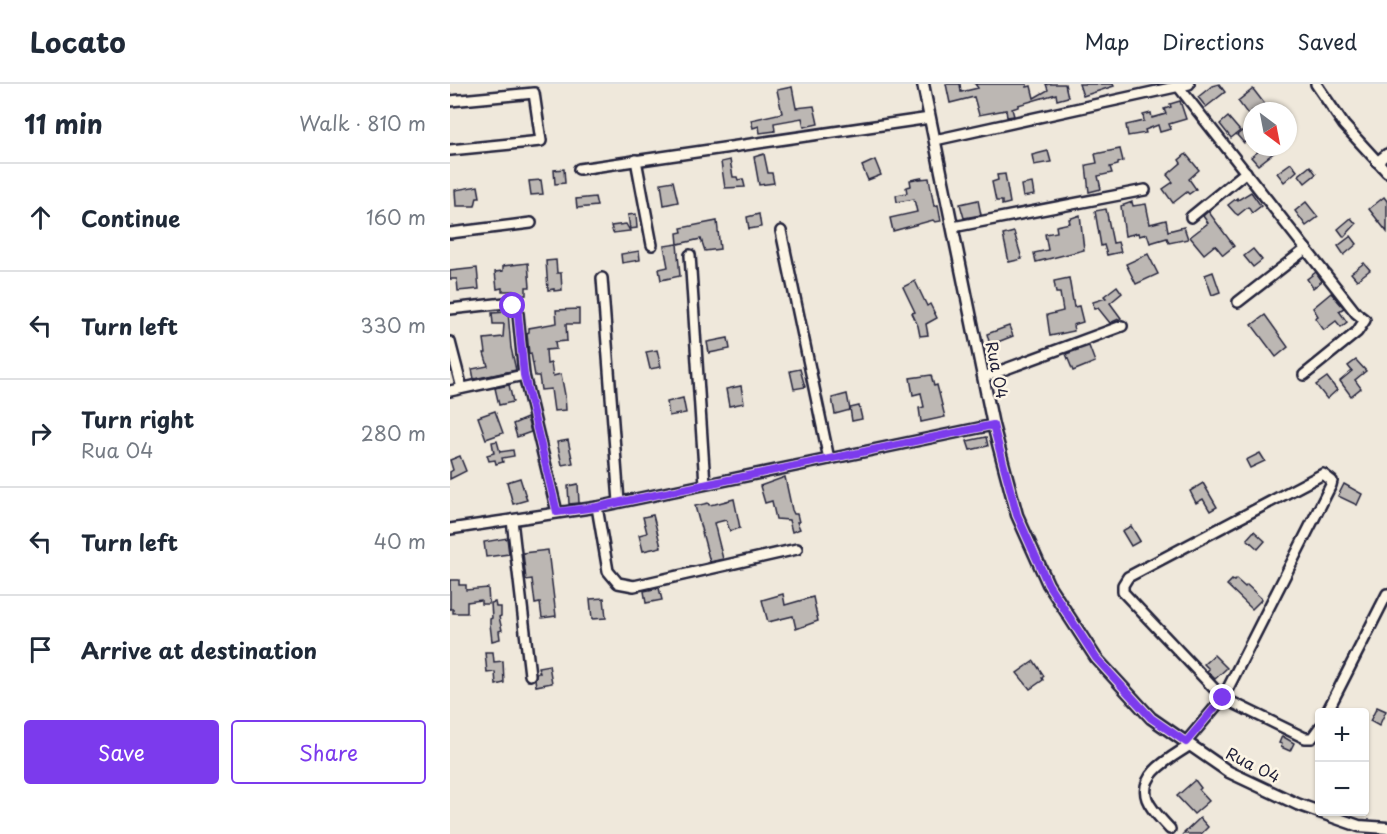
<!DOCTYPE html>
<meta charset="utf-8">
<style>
:root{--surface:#fff;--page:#f2f2f3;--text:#1f2937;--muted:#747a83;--line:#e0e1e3;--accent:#7c3aed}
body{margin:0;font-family:"Playpen Sans",sans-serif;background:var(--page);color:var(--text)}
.controls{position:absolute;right:18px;bottom:18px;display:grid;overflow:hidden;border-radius:6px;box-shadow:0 2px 4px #0004}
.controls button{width:54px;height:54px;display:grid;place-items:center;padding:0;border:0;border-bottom:2px solid var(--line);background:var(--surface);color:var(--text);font:30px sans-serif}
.compass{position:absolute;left:793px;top:18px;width:54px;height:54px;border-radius:50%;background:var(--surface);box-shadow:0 2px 4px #0004;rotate:148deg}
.stop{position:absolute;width:18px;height:18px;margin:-14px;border:4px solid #7c3aed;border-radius:50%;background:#fff}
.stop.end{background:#7c3aed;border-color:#fff;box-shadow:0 2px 6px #0008}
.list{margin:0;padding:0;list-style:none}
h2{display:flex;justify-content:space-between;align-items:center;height:78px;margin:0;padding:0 24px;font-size:26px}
h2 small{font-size:20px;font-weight:400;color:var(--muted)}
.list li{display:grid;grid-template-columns:39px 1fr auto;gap:18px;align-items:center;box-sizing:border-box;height:108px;padding:0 24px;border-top:2px solid var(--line)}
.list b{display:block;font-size:22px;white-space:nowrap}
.list p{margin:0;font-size:20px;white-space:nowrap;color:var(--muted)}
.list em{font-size:20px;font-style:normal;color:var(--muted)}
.actions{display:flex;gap:12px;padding:18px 24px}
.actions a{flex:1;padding:14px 0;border:2px solid var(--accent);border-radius:6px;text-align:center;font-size:21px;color:var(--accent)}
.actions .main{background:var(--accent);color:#fff}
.icon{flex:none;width:33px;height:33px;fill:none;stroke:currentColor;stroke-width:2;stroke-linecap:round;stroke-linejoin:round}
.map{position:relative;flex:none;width:937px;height:750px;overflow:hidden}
header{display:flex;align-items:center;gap:36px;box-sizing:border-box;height:84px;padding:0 30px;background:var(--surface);border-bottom:2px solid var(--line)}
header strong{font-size:28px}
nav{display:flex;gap:33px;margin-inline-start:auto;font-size:21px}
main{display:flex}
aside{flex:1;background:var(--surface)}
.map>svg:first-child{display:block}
.building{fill:#bcb7b3;stroke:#22223b;stroke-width:1.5}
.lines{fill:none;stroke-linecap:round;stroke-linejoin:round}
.minor-casing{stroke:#22223b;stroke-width:14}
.tertiary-casing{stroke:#22223b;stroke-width:15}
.minor{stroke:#fcf5e5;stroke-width:9}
.tertiary{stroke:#fcf5e5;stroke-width:10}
.route{stroke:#7c3aed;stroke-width:8}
.labels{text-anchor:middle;stroke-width:5;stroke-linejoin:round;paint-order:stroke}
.street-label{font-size:16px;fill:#22223b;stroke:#fcf5e5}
</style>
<header>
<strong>Locato</strong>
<nav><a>Map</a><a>Directions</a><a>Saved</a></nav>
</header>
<main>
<aside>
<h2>11 min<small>Walk · 810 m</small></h2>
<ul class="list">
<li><svg class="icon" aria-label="ahead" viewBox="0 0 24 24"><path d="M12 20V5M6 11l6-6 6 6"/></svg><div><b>Continue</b></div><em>160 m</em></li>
<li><svg class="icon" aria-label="left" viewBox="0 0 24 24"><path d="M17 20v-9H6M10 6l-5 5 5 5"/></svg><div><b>Turn left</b></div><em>330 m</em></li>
<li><svg class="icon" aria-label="right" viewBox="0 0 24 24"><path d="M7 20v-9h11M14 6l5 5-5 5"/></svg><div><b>Turn right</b><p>Rua 04</p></div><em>280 m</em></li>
<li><svg class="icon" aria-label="left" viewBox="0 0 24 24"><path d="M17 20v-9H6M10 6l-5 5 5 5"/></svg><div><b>Turn left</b></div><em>40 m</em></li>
<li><svg class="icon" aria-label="arrive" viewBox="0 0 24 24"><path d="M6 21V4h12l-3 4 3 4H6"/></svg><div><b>Arrive at destination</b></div></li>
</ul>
<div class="actions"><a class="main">Save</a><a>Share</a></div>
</aside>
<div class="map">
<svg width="937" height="750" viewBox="0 0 937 750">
<rect width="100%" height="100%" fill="#efe8db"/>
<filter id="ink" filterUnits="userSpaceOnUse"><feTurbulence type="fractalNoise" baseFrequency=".0167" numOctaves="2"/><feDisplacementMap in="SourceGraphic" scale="12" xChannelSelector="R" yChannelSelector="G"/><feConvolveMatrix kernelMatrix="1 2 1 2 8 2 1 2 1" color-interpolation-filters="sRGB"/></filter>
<g filter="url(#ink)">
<g class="building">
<polygon points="496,0 510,0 511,8 528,4 525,0 577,0 577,3 581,2 584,14 598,6 596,0 615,0 618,13 607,16 606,10 568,21 568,23 562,25 564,32 557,33 556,26 529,31 524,13 500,19"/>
<polygon points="629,0 663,0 664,2 633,12"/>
<polygon points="769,0 775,8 756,23 748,13 762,2"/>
<polygon points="342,3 346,24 364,22 368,40 354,43 352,34 324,39 325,47 310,49 309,42 303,44 301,36 332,29 327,6"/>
<polygon points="803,5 820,27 802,27 802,36 788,17"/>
<polygon points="730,17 736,35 719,40 721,45 710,48 708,41 695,46 696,49 678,52 676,41 694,37 693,31 701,29 702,34 716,30 714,25 721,23 720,20"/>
<polygon points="778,33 790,47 781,54 770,40"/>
<polygon points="802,39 802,52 794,59 787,51"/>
<polygon points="814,63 823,63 826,67 808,81 801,73"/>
<polygon points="670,65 673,77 668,79 668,81 660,83 662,89 648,92 651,105 639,108 636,81 647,79 645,70"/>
<polygon points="598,67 601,78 584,81 582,71"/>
<polygon points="314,70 318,89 322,89 324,99 309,101 304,73"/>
<polygon points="736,70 749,86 739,95 746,105 739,110 737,108 723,119 713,105 723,98 717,91 731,79 729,76"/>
<polygon points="280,76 283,93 287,93 288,96 293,95 295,103 275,104 271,78"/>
<polygon points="425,76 431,91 418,96 412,82"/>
<polygon points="841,79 847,87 834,98 827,89"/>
<polygon points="860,82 866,90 855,99 849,91"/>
<polygon points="114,85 115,99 105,100 104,86"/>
<polygon points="555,90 560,119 552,121 552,117 546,117 542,98 548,96 547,91"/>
<polygon points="471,94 470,95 479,94 484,122 488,121 491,137 485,138 483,136 443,147 440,134 467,128 464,115 447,118 446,111 457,109 456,103 461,102 460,96"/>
<polygon points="91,96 93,110 81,111 79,97"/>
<polygon points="223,97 228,118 214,121 211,99"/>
<polygon points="582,99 584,111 573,113 571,101"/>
<polygon points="28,102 30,113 27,113 25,122 6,122 5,106"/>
<polygon points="801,108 811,122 802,129 798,123 788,131 785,129 778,121 787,114 788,116"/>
<polygon points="145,113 147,122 127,124 126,115"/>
<polygon points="934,113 937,117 937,148 919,125"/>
<polygon points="528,116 531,131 514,134 510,120"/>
<polygon points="682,118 683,122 696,120 700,140 716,136 718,147 734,143 738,155 719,159 717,154 700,159 697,150 689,152 688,149 675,152 671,122"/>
<polygon points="856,118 868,133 856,142 845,127"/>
<polygon points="656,125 663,159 668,158 671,168 657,171 654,161 651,162 645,127"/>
<polygon points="758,127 784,162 773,171 765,161 754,170 740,153 758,139 753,132"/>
<polygon points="186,130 187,144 180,145 178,131"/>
<polygon points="309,130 311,143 299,145 297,133"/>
<polygon points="630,131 634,166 586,178 584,169 598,166 595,150 607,148 606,142 620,139 619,135"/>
<polygon points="901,134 906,140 894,153 888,145"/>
<polygon points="267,137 270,165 255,167 251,155 228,160 227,149 232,148 231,144"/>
<polygon points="176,140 180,147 163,149 161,142"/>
<polygon points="564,148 572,175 559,178 553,151"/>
<polygon points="901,152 907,160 894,171 888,162"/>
<polygon points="227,160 230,192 211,196 209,185 218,183 214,162"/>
<polygon points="803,165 812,176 803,183 794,172"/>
<polygon points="189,167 190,176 172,179 171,170"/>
<polygon points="698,170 708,190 686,200 676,180"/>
<polygon points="106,176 107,189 111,189 112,206 104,207 104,205 98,206 96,177"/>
<polygon points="78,179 80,203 76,203 76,211 67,212 67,207 52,207 52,204 47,205 45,188 53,187 53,182"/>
<polygon points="914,179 920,186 907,196 901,189"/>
<polygon points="27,184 29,205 8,207 7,195 0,195 0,187"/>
<polygon points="763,188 770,208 762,211 755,191"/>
<polygon points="866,188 872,197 863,204 857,195"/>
<polygon points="619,194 624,223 629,222 633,238 623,241 624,247 600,252 597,231 613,227 610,209 606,209 604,197"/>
<polygon points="465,197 477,222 480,220 487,234 476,240 478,251 470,252 468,242 462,229 465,228 453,203"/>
<polygon points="667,202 672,209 660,219 671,234 660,239 648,224 644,225 643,218 656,214 654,212"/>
<polygon points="881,209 894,224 889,227 897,238 891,243 886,237 874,246 865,234 868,232 863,224"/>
<polygon points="129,225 129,240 116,240 117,257 105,258 106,265 96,266 97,280 101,279 103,292 111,290 115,311 116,326 104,327 101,305 91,306 89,292 85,292 81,269 79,270 77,249 79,248 79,244 107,239 106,226"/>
<polygon points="58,228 61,264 66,286 24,295 22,285 38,282 34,269 36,269 34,255 53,253 54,240 43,240 42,229"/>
<polygon points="815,231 838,263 826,273 802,241"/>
<polygon points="559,242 563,252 540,261 537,250"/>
<polygon points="278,254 280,265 259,269 257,258"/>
<polygon points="639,262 645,278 623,287 616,270"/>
<polygon points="207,266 211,283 200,285 196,268"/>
<polygon points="906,276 916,287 905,296 911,304 901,312 890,297 902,287 898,282"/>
<polygon points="350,285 355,303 344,305 340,287"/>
<polygon points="481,291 484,302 487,301 495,333 471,338 469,324 474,323 471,309 463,311 460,294"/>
<polygon points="877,293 887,306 877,315 866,301"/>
<polygon points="59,301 63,318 49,321 45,304"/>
<polygon points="291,302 294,319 279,322 276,305"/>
<polygon points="397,310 400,326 385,330 382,314"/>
<polygon points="233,314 236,329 219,332 217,318"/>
<polygon points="409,322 412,335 402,337 400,324"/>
<polygon points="45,327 53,349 36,355 28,333"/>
<polygon points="77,334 81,348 67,353 63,340"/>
<polygon points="536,353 538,362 520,366 517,357"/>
<polygon points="118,356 123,379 112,381 107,358"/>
<polygon points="47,357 50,368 63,366 64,372 52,374 53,378 46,380 45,376 39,377 37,371 44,369 42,358"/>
<polygon points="810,369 815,377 800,384 796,376"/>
<polygon points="10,372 16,387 0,395 0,388 3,386 0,376"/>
<polygon points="335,393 342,426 344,430 347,430 349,438 347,438 350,445 342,448 339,436 326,435 322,417 315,419 310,402"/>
<polygon points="70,394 77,416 63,420 57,398"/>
<polygon points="753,399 767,423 760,427 753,415 746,419 740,407"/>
<polygon points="128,400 129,419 119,420 118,402"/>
<polygon points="894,400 912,410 907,421 888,412"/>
<polygon points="284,415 290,444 280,447 276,436 264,439 273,475 260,478 245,422 258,419 259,421 265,420"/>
<polygon points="203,431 211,463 193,467 189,451 197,449 193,433"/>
<polygon points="681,442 690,457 681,462 672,447"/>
<polygon points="804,447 815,457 808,465 797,455"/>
<polygon points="57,454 59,470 36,473 34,458"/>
<polygon points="98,466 106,532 92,534 90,519 85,520 82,495 76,496 73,469"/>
<polygon points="786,495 795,503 797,501 812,515 802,525 777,501 782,496 784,497"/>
<polygon points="0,496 9,496 9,501 16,501 16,506 38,504 39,520 31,520 31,516 17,518 17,529 3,529 3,525 0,525"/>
<polygon points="209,504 212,516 196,519 194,507"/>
<polygon points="333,510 335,521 363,513 368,537 346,545 343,532 318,538 312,516"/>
<polygon points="154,514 156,534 142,535 140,515"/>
<polygon points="45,518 46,523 51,523 51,532 49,533 52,546 49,547 50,555 42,557 40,540 40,535 42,534 41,519"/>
<polygon points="35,568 43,568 44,578 53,577 54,599 46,601 45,588 37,589"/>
<polygon points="764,571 777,584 765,595 757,587 759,585 754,580"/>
<polygon points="584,577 594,592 592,594 593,596 580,605 567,589"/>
<polygon points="99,581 102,599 86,602 85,595 87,589 90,589 88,583"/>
<polygon points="927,623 936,627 929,642 920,637"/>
<polygon points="832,652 844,659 840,667 831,663 832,660 829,659"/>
<polygon points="745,696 751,704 749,706 759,717 744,730 727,712"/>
<polygon points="750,734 758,743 751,750 733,750"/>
</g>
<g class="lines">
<defs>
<g id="minor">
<polyline points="866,0 894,41 937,88"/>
<polyline points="728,2 906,229 915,236 907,248 854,291"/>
<polyline points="0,17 84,9 91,57 0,66"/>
<polyline points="485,56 739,0"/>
<polyline points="186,76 202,161"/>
<polyline points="927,78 937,70"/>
<polyline points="129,85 480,34"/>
<polyline points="741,133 796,88"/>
<polyline points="503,143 695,106"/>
<polyline points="331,147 379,375"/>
<polyline points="0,149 81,139"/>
<polyline points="240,171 255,400"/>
<polyline points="152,194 169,418"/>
<polyline points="788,218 856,165"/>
<polyline points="0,225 55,219 63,221 68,230 74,291 107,428"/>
<polyline points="0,258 12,304"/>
<polyline points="534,293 672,242"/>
<polyline points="0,307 74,291"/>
<polyline points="147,423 158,487 168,499 184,502 347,465"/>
<polyline points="62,436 80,591"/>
<polyline points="0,445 147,423 543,341"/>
<polyline points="877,628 937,510"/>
<polyline points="736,658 773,614 881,401 882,397 873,390 678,493 673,501 673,508 773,614 855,654 862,654 870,643"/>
<path d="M720 745C712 736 701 726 697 715 688 689 723 673 740 661"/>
</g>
<polyline id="tertiary" points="473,0 543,341 567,431 598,500 646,574 701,634 779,688 847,720 889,735 909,742 937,744"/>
</defs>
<use href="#minor" class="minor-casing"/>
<use href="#tertiary" class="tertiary-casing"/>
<use href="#minor" class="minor"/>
<use href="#tertiary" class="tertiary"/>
</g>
</g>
<g class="lines" filter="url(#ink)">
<polyline class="route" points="63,222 68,230 74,291 107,428 147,423 543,341 567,431 598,500 646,574 701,634 736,658 773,614"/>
</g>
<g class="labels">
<g class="street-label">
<text transform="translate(547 286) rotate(79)" y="6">Rua 04</text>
<text transform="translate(803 681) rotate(27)" y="6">Rua 04</text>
</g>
</g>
</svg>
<div class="controls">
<button>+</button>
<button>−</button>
</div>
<svg class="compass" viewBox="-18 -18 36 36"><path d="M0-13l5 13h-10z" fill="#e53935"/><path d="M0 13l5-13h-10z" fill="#747a83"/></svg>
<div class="stop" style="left:63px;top:222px"></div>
<div class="stop end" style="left:773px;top:614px"></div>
</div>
</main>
